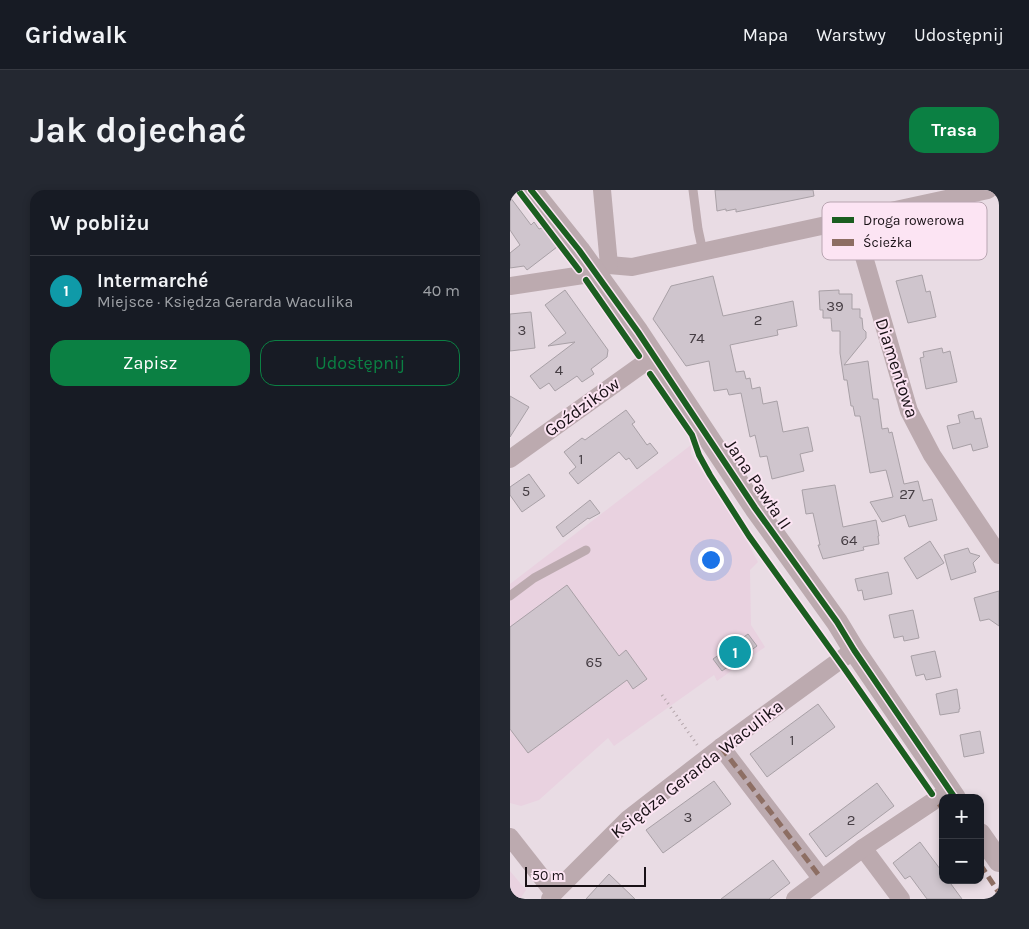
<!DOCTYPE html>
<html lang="pl">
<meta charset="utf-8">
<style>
:root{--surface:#171b24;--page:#242831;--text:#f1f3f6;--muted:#9ea1a6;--line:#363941;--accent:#0b8043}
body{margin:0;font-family:Karla,sans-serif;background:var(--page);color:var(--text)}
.controls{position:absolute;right:15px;bottom:15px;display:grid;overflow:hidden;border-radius:10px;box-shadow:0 2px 8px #0003}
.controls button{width:45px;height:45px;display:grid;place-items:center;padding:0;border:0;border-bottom:1px solid var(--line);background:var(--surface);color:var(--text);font:25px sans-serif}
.scale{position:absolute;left:15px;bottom:12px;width:121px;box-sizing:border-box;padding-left:5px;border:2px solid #191116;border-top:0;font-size:14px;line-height:18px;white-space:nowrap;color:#191116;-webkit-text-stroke:4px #fce4f3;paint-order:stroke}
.you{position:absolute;left:200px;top:369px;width:18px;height:18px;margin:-12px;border:4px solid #fff;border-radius:50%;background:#1a73e8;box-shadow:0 0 0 8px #1a73e833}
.badge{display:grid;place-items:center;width:32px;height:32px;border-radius:50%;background:var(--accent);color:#fff;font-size:16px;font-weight:700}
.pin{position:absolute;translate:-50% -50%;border:2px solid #fff;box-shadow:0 1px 5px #0006}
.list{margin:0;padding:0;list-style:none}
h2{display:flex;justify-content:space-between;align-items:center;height:65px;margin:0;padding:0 20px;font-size:21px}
h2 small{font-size:16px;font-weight:400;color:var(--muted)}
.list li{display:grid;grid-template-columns:32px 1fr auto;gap:15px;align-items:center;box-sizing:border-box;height:70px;padding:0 20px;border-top:1px solid var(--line)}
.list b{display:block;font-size:19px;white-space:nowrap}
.list p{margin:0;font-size:16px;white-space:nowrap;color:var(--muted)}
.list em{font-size:16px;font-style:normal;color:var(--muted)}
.actions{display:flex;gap:10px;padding:15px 20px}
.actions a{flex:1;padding:11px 0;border:1px solid var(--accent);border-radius:15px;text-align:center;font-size:18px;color:var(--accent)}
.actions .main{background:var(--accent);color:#fff}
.map{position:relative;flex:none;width:489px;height:709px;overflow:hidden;border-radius:15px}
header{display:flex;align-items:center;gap:30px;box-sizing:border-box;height:70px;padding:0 25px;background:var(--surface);border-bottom:1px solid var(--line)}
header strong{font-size:24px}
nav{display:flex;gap:28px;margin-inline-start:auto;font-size:18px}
.intro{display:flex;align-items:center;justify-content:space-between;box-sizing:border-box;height:120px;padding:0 30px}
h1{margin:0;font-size:35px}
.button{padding:12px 22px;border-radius:15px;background:var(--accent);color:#fff;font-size:18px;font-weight:700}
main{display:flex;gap:30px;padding:0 30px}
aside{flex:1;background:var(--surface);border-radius:15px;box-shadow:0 2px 8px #0003}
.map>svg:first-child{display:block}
.built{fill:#e9d2e0}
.building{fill:#cfc5cd;stroke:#a8a0a6}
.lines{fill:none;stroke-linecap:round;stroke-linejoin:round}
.path{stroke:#b3a5aa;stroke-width:3;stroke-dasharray:1 4;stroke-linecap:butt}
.service{stroke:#bcaaaf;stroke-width:9}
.minor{stroke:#bcaaaf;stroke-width:18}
.tertiary{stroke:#bcaaaf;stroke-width:22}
.quiet{stroke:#8d6e63;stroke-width:5;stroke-dasharray:10 5;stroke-linecap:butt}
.cycleway-casing{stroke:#fce4f3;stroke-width:9}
.cycleway{stroke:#1b5e20;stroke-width:6}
.labels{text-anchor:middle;stroke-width:4;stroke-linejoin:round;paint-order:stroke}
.number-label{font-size:15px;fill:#463e44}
.street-label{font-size:18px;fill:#191116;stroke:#fce4f3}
.key{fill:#fce4f3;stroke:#b8a5b1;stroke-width:1}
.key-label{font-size:14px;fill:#191116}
</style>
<header>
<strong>Gridwalk</strong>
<nav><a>Mapa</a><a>Warstwy</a><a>Udostępnij</a></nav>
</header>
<div class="intro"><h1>Jak dojechać</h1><a class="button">Trasa</a></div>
<main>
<aside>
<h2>W pobliżu<small></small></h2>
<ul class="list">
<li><span class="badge" style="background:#0f9aa8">1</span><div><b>Intermarché</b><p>Miejsce · Księdza Gerarda Waculika</p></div><em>40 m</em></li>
</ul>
<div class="actions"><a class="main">Zapisz</a><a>Udostępnij</a></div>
</aside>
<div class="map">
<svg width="489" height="709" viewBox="0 0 489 709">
<rect width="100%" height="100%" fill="#e9dce4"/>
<g class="built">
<polygon points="181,255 181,264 233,344 248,372 240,380 241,435 255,457 207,491 204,485 104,556 98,548 29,610 11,616 0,613 0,394"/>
<polygon points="0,681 16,700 10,709 0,709"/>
</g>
<g class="building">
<polygon points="205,0 303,0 304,6 226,22 226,19 216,21 216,19 207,21"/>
<polygon points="0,7 21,35 24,32 29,39 32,38 47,57 17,80 14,76 0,78 0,63 10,55 0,40"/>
<polygon points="412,85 416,102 420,101 426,127 398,133 386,91"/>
<polygon points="203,86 213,126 283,111 287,136 267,140 268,145 220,155 226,182 234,181 236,189 240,188 242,199 250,197 253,214 267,211 273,242 298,237 303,261 290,264 294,281 262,289 257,266 250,267 245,245 240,247 231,203 219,205 217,199 204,201 199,171 176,176 143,129 161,96"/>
<polygon points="55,100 98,160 97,167 81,179 84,184 72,192 67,186 45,201 39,193 30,199 20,186 65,152 38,156 56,143 35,115"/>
<polygon points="329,100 329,104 342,104 342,119 350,119 350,128 352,128 353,139 356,142 356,148 334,175 358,171 363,209 368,209 372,239 378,238 379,243 382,242 394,294 408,291 413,311 422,309 427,330 399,337 395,325 372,332 360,312 383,307 376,280 360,283 350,226 345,226 343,216 341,216 337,190 334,190 330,163 330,141 322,141 321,128 313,128 313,120 310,120 309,101"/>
<polygon points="21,122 25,158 0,161 0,124"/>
<polygon points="432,158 433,163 440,161 447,192 416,199 410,168 414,167 413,162"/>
<polygon points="0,206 19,217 0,247"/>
<polygon points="116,220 125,232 122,234 137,255 140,253 148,263 127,279 119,268 116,270 109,262 68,294 59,283 66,277 54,262 72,248 75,250"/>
<polygon points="463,221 465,229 471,228 478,257 463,261 461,254 443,259 437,236 450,233 448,225"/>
<polygon points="19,284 35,306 12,322 0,305 0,297"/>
<polygon points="325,295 333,337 366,330 369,346 368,346 369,354 353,357 354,360 313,369 308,355 310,355 303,323 296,324 292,300"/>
<polygon points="80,310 90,323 79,329 78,328 53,347 46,337"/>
<polygon points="420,351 434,373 407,389 394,368"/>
<polygon points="458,358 460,363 470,366 463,373 466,382 441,390 434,365"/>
<polygon points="378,382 382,404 354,410 352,400 348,401 345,389"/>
<polygon points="57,395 109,466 116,460 137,489 123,499 117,490 18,563 0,539 0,437"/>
<polygon points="489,401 489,436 479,429 470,431 464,408"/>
<polygon points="403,420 409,448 394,451 393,446 384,448 379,425"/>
<polygon points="238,444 247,456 212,481 203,469"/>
<polygon points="425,461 431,487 416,490 414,484 406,486 401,466"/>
<polygon points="447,499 450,519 449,519 449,522 430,525 426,504"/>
<polygon points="308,514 325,537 257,587 240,564"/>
<polygon points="470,541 474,563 454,567 450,545"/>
<polygon points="204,591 221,614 153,663 136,640"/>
<polygon points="367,593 384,616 316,667 299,644"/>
<polygon points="410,652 433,683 433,690 438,690 452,709 417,709 400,686 395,689 383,673"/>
<polygon points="263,670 280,693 259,709 211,709"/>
<polygon points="99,684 125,709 76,709"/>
</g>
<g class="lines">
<polyline class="path" points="152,505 188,556"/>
<g class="service">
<polyline points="183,0 188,39 193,62"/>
<polyline points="0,406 24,388 76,360"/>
</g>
<g class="minor">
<polyline points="343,29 399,221 422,265 489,365"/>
<polyline points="99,75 122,77 478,0"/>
<polyline points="0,96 73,85 99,75 92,0"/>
<polyline points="0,269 144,166"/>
<polyline points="211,557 311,688"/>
<polyline points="0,647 44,703"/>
<polyline points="353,658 391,709"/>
<polyline points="40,709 44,703 118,629 211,557 344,460"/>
<polyline points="285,709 353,658 440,600"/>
</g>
<g class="tertiary">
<polyline points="21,0 69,60 128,142 245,318 327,432 344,460 445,608"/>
<polyline points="470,644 489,671"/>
</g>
<g class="quiet">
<polyline points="211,557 311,688"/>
<polyline points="429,614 433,619"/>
<polyline points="470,674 489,703"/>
</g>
<defs>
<g id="cycleway">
<polyline points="8,0 69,80"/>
<polyline points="21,0 69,60 128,142 245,318 327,432 344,460 445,608"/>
<polyline points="76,90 129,166"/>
<polyline points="140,184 182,245 189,265 200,285 239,346 334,478 422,604"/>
</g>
</defs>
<use href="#cycleway" class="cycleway-casing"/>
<use href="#cycleway" class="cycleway"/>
</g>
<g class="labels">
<g class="number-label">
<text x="325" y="121">39</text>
<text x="248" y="135">2</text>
<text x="12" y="145">3</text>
<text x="187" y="153">74</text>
<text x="49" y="185">4</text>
<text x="71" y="274">1</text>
<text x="16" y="306">5</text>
<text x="397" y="309">27</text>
<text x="339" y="355">64</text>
<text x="84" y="477">65</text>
<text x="282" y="555">1</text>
<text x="178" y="632">3</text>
<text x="341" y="635">2</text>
</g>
<g class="street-label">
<text transform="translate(387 178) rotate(72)" y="6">Diamentowa</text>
<text transform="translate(72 217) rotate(-36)" y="6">Goździków</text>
<text transform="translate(248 294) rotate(56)" y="6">Jana Pawła II</text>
<text transform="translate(187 579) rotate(-38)" y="6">Księdza Gerarda Waculika</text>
</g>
</g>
<rect x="312" y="12" width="165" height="58" rx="8" class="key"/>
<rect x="322" y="27" width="22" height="6" fill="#1b5e20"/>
<rect x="322" y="49" width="22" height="7" fill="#8d6e63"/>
<g class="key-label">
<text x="353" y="35">Droga rowerowa</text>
<text x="353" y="57">Ścieżka</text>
</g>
</svg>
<div class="controls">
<button>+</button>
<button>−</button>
</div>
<div class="scale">50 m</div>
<div class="you"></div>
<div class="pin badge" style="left:225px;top:462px;background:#0f9aa8">1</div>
</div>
</main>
